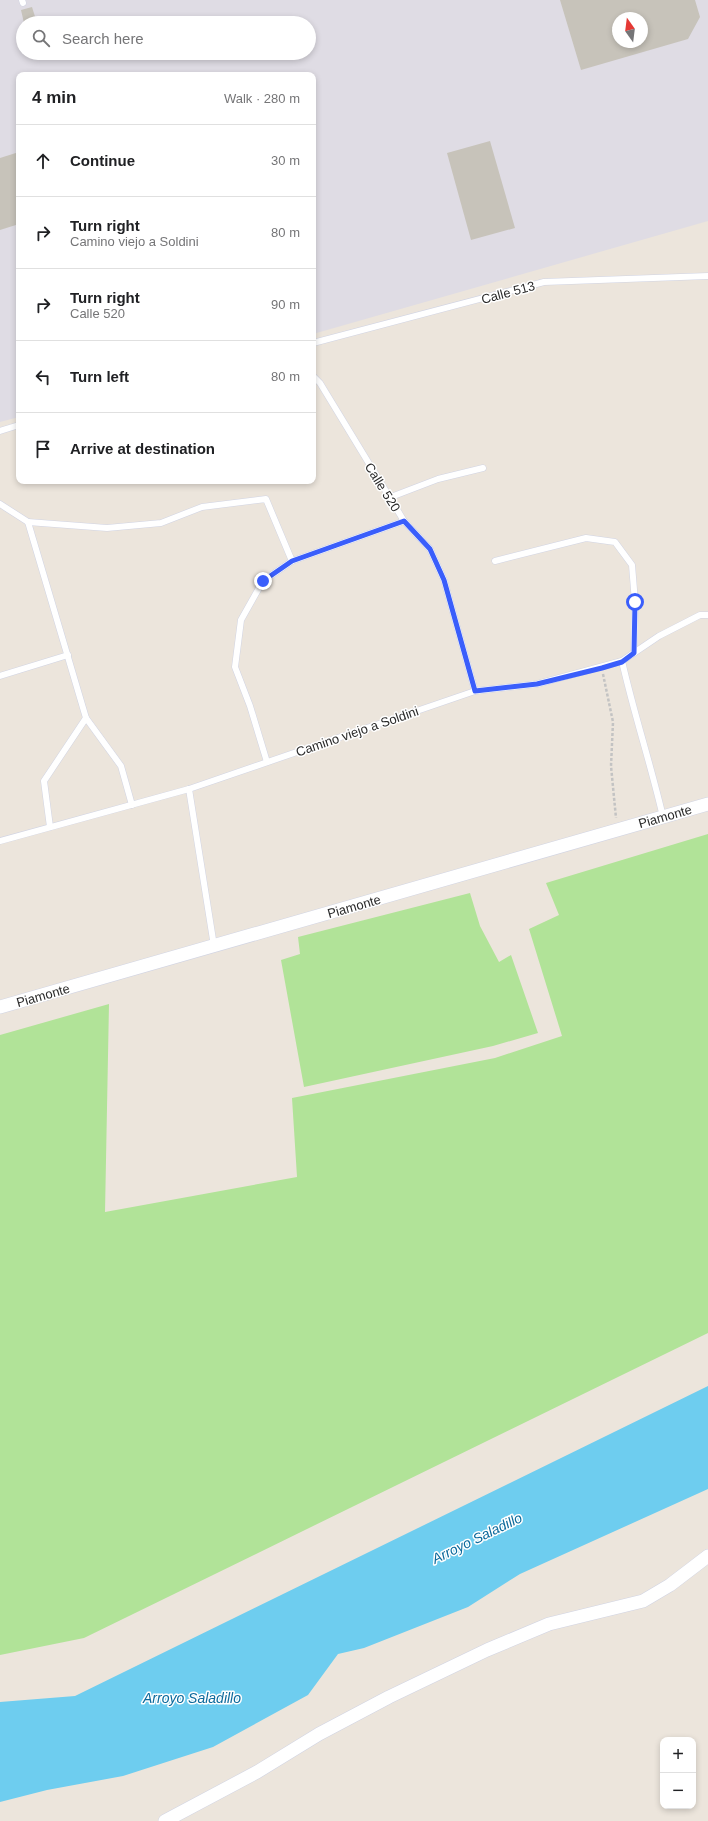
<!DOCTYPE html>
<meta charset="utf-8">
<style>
:root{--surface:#fff;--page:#f6f6f6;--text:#202124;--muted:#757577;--line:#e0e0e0}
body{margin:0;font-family:Helvetica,sans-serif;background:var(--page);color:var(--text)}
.controls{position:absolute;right:12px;bottom:12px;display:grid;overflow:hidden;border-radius:8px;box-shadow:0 2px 6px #0003}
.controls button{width:36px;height:36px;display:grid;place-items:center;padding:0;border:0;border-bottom:1px solid var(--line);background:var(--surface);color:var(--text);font:20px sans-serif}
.compass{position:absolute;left:612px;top:12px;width:36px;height:36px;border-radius:50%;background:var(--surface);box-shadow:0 2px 6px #0003;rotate:346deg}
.stop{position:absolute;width:12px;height:12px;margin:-9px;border:3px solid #3a5efb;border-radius:50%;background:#fff}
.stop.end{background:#3a5efb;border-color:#fff;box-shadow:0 1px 4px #0008}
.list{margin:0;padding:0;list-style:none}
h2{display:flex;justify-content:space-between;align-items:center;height:52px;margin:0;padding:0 16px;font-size:17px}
h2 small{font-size:13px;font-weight:400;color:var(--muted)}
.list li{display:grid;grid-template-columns:26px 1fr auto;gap:12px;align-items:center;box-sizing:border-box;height:72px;padding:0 16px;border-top:1px solid var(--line)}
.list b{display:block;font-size:15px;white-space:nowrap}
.list p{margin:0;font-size:13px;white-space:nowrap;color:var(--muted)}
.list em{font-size:13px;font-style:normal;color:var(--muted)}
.icon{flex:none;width:22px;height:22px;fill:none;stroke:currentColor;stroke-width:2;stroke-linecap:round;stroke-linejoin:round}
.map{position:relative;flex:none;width:708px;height:1821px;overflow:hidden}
.search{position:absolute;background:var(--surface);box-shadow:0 2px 6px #0003;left:16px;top:16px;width:300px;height:44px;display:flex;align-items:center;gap:10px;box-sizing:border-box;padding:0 14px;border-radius:22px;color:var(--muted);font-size:15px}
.panel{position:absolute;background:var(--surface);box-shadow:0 2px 6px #0003;left:16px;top:72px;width:300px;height:412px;border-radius:8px}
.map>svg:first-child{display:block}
.industrial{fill:#dfdce4;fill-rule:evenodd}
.green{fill:#b1e398}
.water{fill:#6ecdef}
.building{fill:#c7c3ba;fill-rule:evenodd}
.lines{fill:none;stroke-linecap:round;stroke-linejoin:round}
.service-casing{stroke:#d1d4e3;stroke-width:7}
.minor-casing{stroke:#d1d4e3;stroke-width:14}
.path{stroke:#c3c3c3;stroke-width:2.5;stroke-dasharray:3 2;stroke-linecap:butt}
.service{stroke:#fff;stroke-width:6}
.minor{stroke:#fff;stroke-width:13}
.route{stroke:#3a5efb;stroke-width:5}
.labels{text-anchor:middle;stroke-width:3;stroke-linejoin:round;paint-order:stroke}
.street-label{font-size:13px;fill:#2a2a2a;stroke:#fff}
.water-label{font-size:14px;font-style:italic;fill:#0c6a9c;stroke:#fff}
</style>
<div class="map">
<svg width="708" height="1821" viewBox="0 0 708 1821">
<rect width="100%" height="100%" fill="#ece5dc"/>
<path class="industrial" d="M0 0H708V221L313 334V75H19V417L0 422ZM618 18H642V42H618ZM23 23H309V53H23Z"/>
<g class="green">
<polygon points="708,834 708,1333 84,1638 0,1655 0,1035 109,1004 105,1212 297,1177 292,1098 495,1058 562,1036 529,929 559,915 546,883"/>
<polygon points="470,893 480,926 499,962 511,955 538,1033 493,1046 304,1087 281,960 300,954 298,937"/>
</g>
<polygon class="water" points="708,1386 708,1489 520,1574 468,1607 364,1648 338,1654 308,1695 213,1747 123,1776 47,1790 0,1802 0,1702 75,1696"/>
<g class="building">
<path d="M560 0H695L700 17 688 39 581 70ZM618 18H642V42H618Z"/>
<polygon points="32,7 37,23 24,23 21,10"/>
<polygon points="490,141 515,228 471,240 447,153"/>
<polygon points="19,152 19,224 0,230 0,158"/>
</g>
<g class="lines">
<defs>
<g id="service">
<polyline points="22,0 23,3"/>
<polyline points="313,343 544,282 708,276"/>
<polyline points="313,376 320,383 404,521 430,549 444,580 475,691"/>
<polyline points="0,431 19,425"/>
<polyline points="391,497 438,479 483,468"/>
<polyline points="0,504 28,522 86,718 44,781 50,827"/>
<polyline points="28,522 107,528 161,523 202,507 266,499 292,561"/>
<polyline points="495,561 586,538 615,542 632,565 635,602 634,653"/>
<path d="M622 661C634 714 651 765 663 817"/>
<polyline points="0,676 68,655"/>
<polyline points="86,718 121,766 132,805"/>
<polyline points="267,762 250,706 235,667 241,620 263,581 292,561 404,521"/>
<polyline points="189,789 214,946"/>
<polyline points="0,841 189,789 475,691 537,684 622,661 659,636 700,615 708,615"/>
</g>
<g id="minor">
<polyline points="0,1007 708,804"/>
<polyline points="165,1821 257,1772 319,1734 389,1697 487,1650 549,1624 643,1601 670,1585 708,1556"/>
</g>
</defs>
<use href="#service" class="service-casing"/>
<use href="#minor" class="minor-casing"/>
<polyline class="path" points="603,674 613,722 611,766 616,818"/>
<use href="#service" class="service"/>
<use href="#minor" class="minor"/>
</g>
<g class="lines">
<polyline class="route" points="263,581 292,561 404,521 430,549 444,580 475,691 537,684 602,668 622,662 634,653 635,602"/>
</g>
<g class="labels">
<g class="street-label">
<text transform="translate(508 292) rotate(-15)" y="5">Calle 513</text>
<text transform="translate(383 487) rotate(58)" y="5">Calle 520</text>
<text transform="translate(357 731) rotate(-19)" y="5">Camino viejo a Soldini</text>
<text transform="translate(665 816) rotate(-16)" y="5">Piamonte</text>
<text transform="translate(354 906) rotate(-16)" y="5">Piamonte</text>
<text transform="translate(43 995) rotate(-16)" y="5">Piamonte</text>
</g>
<g class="water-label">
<text transform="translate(477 1538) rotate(-26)" y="5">Arroyo Saladillo</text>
<text x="192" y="1703">Arroyo Saladillo</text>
</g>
</g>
</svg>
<div class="controls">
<button>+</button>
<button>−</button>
</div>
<svg class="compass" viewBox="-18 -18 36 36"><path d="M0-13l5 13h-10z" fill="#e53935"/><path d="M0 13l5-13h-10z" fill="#757577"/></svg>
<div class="stop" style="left:635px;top:602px"></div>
<div class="stop end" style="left:263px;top:581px"></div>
<div class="search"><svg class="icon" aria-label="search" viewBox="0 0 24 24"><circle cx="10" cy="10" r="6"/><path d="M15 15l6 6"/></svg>Search here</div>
<section class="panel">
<h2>4 min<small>Walk · 280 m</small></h2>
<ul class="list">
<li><svg class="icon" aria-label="ahead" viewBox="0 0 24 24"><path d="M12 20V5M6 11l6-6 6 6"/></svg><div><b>Continue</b></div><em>30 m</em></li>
<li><svg class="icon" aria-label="right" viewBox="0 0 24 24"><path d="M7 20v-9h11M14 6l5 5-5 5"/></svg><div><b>Turn right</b><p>Camino viejo a Soldini</p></div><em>80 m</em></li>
<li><svg class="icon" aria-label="right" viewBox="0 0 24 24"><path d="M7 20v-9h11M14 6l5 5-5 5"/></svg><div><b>Turn right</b><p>Calle 520</p></div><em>90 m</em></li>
<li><svg class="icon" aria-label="left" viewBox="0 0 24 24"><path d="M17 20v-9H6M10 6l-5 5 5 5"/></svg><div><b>Turn left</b></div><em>80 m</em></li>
<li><svg class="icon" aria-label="arrive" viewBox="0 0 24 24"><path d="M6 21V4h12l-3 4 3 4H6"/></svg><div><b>Arrive at destination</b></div></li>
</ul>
</section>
</div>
